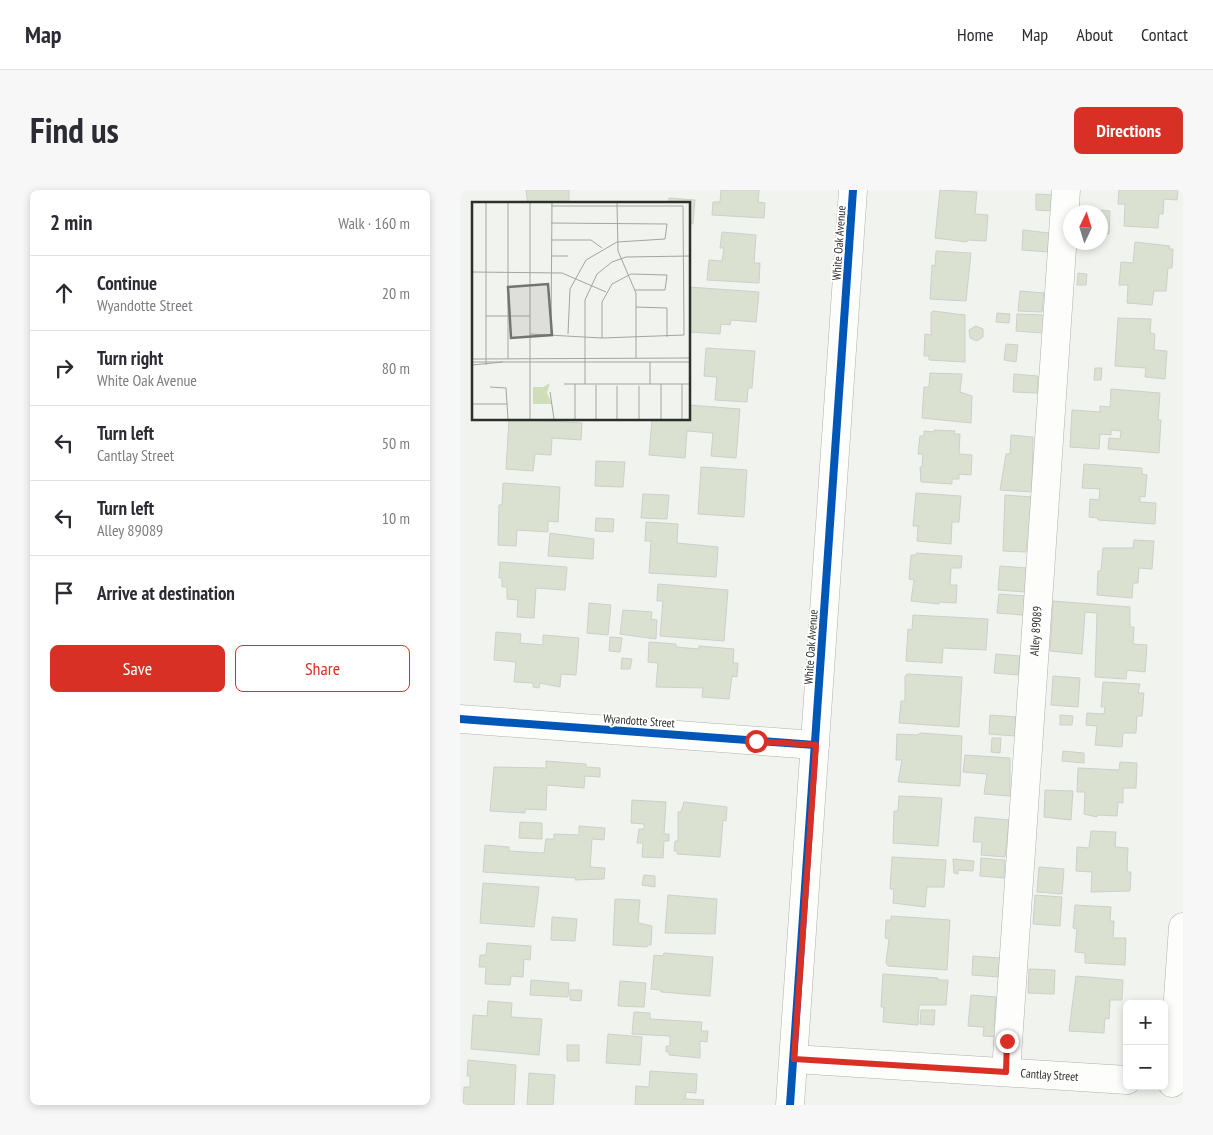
<!DOCTYPE html>
<meta charset="utf-8">
<style>
:root{--surface:#fff;--page:#f7f7f7;--text:#2b2b33;--muted:#7c7c81;--line:#e1e1e2;--accent:#d93025}
body{margin:0;font-family:"PT Sans Narrow",sans-serif;background:var(--page);color:var(--text)}
.controls{position:absolute;right:15px;bottom:15px;display:grid;overflow:hidden;border-radius:8px;box-shadow:0 2px 8px #0003}
.controls button{width:45px;height:45px;display:grid;place-items:center;padding:0;border:0;border-bottom:1px solid var(--line);background:var(--surface);color:var(--text);font:25px sans-serif}
.compass{position:absolute;left:603px;top:15px;width:45px;height:45px;border-radius:50%;background:var(--surface);box-shadow:0 2px 8px #0003;rotate:4deg}
.stop{position:absolute;width:15px;height:15px;margin:-11px;border:4px solid #d93025;border-radius:50%;background:#fff}
.stop.end{background:#d93025;border-color:#fff;box-shadow:0 1px 5px #0008}
.list{margin:0;padding:0;list-style:none}
h2{display:flex;justify-content:space-between;align-items:center;height:65px;margin:0;padding:0 20px;font-size:21px}
h2 small{font-size:16px;font-weight:400;color:var(--muted)}
.list li{display:grid;grid-template-columns:32px 1fr auto;gap:15px;align-items:center;box-sizing:border-box;height:75px;padding:0 20px;border-top:1px solid var(--line)}
.list b{display:block;font-size:19px;white-space:nowrap}
.list p{margin:0;font-size:16px;white-space:nowrap;color:var(--muted)}
.list em{font-size:16px;font-style:normal;color:var(--muted)}
.actions{display:flex;gap:10px;padding:15px 20px}
.actions a{flex:1;padding:11px 0;border:1px solid var(--accent);border-radius:8px;text-align:center;font-size:18px;color:var(--accent)}
.actions .main{background:var(--accent);color:#fff}
.icon{flex:none;width:28px;height:28px;fill:none;stroke:currentColor;stroke-width:2;stroke-linecap:round;stroke-linejoin:round}
.map{position:relative;flex:none;width:723px;height:915px;overflow:hidden;border-radius:8px}
header{display:flex;align-items:center;gap:30px;box-sizing:border-box;height:70px;padding:0 25px;background:var(--surface);border-bottom:1px solid var(--line)}
header strong{font-size:24px}
nav{display:flex;gap:28px;margin-inline-start:auto;font-size:18px}
.intro{display:flex;align-items:center;justify-content:space-between;box-sizing:border-box;height:120px;padding:0 30px}
h1{margin:0;font-size:35px}
.button{padding:12px 22px;border-radius:8px;background:var(--accent);color:#fff;font-size:18px;font-weight:700}
main{display:flex;gap:30px;padding:0 30px}
aside{flex:1;background:var(--surface);border-radius:8px;box-shadow:0 2px 8px #0003}
.map>svg:first-child{display:block}
.building{fill:#dae1d0;stroke:#cecfcb}
.lines{fill:none;stroke-linecap:round;stroke-linejoin:round}
.minor-casing{stroke:#b0b2ae;stroke-width:29}
.major-casing{stroke:#b0b2ae;stroke-width:29}
.minor{stroke:#fdfdfc;stroke-width:28}
.major{stroke:#fdfdfc;stroke-width:28}
.cycleway-casing{stroke:#fff;stroke-width:11}
.cycleway{stroke:#0057b8;stroke-width:8}
.route{stroke:#d93025;stroke-width:6}
.labels{text-anchor:middle;stroke-width:4;stroke-linejoin:round;paint-order:stroke}
.street-label{font-size:12px;fill:#2d2f2b;stroke:#fff}
.inset-road{fill:none;stroke:#a3a5a0;stroke-width:1}
.view{fill:#72746f;fill-opacity:0.15;stroke:#72746f;stroke-width:2.5}
.inset-edge{fill:none;stroke:#2d2f2b;stroke-width:2.5}
</style>
<header>
<strong>Map</strong>
<nav><a>Home</a><a>Map</a><a>About</a><a>Contact</a></nav>
</header>
<div class="intro"><h1>Find us</h1><a class="button">Directions</a></div>
<main>
<aside>
<h2>2 min<small>Walk · 160 m</small></h2>
<ul class="list">
<li><svg class="icon" aria-label="ahead" viewBox="0 0 24 24"><path d="M12 20V5M6 11l6-6 6 6"/></svg><div><b>Continue</b><p>Wyandotte Street</p></div><em>20 m</em></li>
<li><svg class="icon" aria-label="right" viewBox="0 0 24 24"><path d="M7 20v-9h11M14 6l5 5-5 5"/></svg><div><b>Turn right</b><p>White Oak Avenue</p></div><em>80 m</em></li>
<li><svg class="icon" aria-label="left" viewBox="0 0 24 24"><path d="M17 20v-9H6M10 6l-5 5 5 5"/></svg><div><b>Turn left</b><p>Cantlay Street</p></div><em>50 m</em></li>
<li><svg class="icon" aria-label="left" viewBox="0 0 24 24"><path d="M17 20v-9H6M10 6l-5 5 5 5"/></svg><div><b>Turn left</b><p>Alley 89089</p></div><em>10 m</em></li>
<li><svg class="icon" aria-label="arrive" viewBox="0 0 24 24"><path d="M6 21V4h12l-3 4 3 4H6"/></svg><div><b>Arrive at destination</b></div></li>
</ul>
<div class="actions"><a class="main">Save</a><a>Share</a></div>
</aside>
<div class="map">
<svg width="723" height="915" viewBox="0 0 723 915">
<rect width="100%" height="100%" fill="#f1f3ee"/>
<g class="building">
<polygon points="66,0 109,0 109,14 68,14"/>
<polygon points="261,0 299,0 298,12 305,13 304,28 252,25 253,12 260,12"/>
<polygon points="480,0 517,2 515,24 528,25 526,51 507,50 507,52 475,48"/>
<polygon points="659,0 718,0 717,10 704,9 703,24 699,24 698,38 664,36 665,14 658,14"/>
<polygon points="576,4 594,5 592,21 576,20"/>
<polygon points="209,8 235,10 233,34 229,33 229,14 209,14"/>
<polygon points="626,19 650,21 649,44 640,43 640,22 626,22"/>
<polygon points="563,40 589,43 588,62 562,60"/>
<polygon points="262,42 296,45 294,73 300,73 299,93 247,90 249,70 262,71 264,58 260,58"/>
<polygon points="675,52 710,56 709,59 713,59 712,78 708,78 706,101 694,101 692,115 667,113 668,95 659,95 661,72 673,73"/>
<polygon points="476,61 511,63 506,111 470,109 472,75 475,76"/>
<polygon points="618,83 627,84 626,95 617,95"/>
<polygon points="229,97 299,102 296,132 271,130 270,135 261,134 260,144 229,142"/>
<polygon points="560,101 584,103 582,122 558,121"/>
<polygon points="473,121 505,125 505,172 469,170 469,166 464,166 465,144 471,145 471,123"/>
<polygon points="537,123 550,124 549,133 536,132"/>
<polygon points="557,124 584,125 583,143 556,141"/>
<polygon points="658,128 691,129 690,143 695,144 694,160 707,161 705,189 685,187 686,178 655,176"/>
<polygon points="516,136 523,139 523,147 517,151 510,148 509,140"/>
<polygon points="546,154 558,155 556,172 544,170"/>
<polygon points="246,158 295,161 292,198 288,198 287,212 255,210 257,187 244,186"/>
<polygon points="635,178 642,178 641,190 634,190"/>
<polygon points="470,183 502,184 500,202 512,206 511,233 462,228 464,197 469,197"/>
<polygon points="554,184 578,186 577,203 553,202"/>
<polygon points="651,199 700,203 698,230 701,230 699,263 648,259 649,248 660,249 661,241 651,240 651,245 640,244 639,259 610,257 612,220 640,222 640,216 650,217"/>
<polygon points="229,215 280,219 276,268 251,266 253,243 227,241 225,268 189,265 192,229 229,229"/>
<polygon points="49,229 122,233 121,250 92,248 91,265 75,264 73,281 46,279"/>
<polygon points="474,240 495,241 494,244 500,244 499,264 512,265 511,285 499,284 499,289 492,289 492,294 461,292 460,277 462,277 463,264 458,264 460,246 464,246 464,241 474,242"/>
<polygon points="551,245 573,247 572,302 540,300 546,264 550,264"/>
<polygon points="136,271 165,272 163,297 135,296"/>
<polygon points="624,274 682,278 682,284 687,285 685,307 680,306 680,312 696,313 695,334 638,330 638,328 629,327 630,309 639,310 640,299 622,298"/>
<polygon points="241,277 287,280 284,327 238,324"/>
<polygon points="43,293 100,297 98,332 88,331 88,342 57,340 56,356 38,355 39,315 42,315"/>
<polygon points="456,303 501,306 499,332 492,332 491,354 457,351 458,336 453,336"/>
<polygon points="183,304 209,305 207,329 181,328"/>
<polygon points="545,305 572,307 569,348 567,348 566,362 543,361"/>
<polygon points="136,328 154,329 153,342 135,341"/>
<polygon points="186,332 218,334 217,353 258,357 256,387 189,383 191,351 185,351"/>
<polygon points="90,343 134,349 133,369 88,366"/>
<polygon points="674,350 694,351 692,379 679,378 678,393 673,393 672,408 637,405 638,381 641,381 643,358 673,358"/>
<polygon points="456,363 502,366 501,378 491,378 490,395 497,395 496,413 479,412 479,414 451,411 454,390 449,389 451,365 456,365"/>
<polygon points="40,372 107,377 105,400 76,398 74,428 57,427 58,410 47,409 47,397 42,397 42,388 39,388"/>
<polygon points="540,376 567,378 565,402 538,400"/>
<polygon points="198,394 268,400 264,451 200,446 203,411 197,411"/>
<polygon points="539,404 565,406 563,425 537,423"/>
<polygon points="593,411 670,417 670,437 674,437 673,454 687,455 685,482 667,480 666,489 635,487 637,423 625,422 622,464 590,461"/>
<polygon points="129,413 151,415 148,445 127,443"/>
<polygon points="163,420 192,422 191,429 197,430 196,449 160,444"/>
<polygon points="453,425 528,429 526,460 483,458 482,473 446,471 448,439 452,440"/>
<polygon points="36,442 61,444 60,453 83,455 83,445 119,448 116,485 101,484 100,497 80,493 79,498 73,497 73,493 54,492 56,472 34,470"/>
<polygon points="150,447 162,448 160,462 149,461"/>
<polygon points="189,452 216,454 216,457 239,459 239,456 274,459 273,473 278,473 277,487 272,486 269,509 242,507 243,498 196,497 198,473 188,472"/>
<polygon points="536,464 560,466 558,485 534,483"/>
<polygon points="162,468 172,469 170,479 161,479"/>
<polygon points="447,484 502,487 499,537 439,533 441,511 445,511 445,486"/>
<polygon points="593,486 620,488 618,517 591,515"/>
<polygon points="643,492 680,494 678,503 684,503 682,526 677,526 676,543 663,543 662,557 635,555 637,536 626,535 627,523 644,524 645,517 641,517"/>
<polygon points="530,525 556,527 555,546 529,544"/>
<polygon points="600,525 613,526 612,535 600,535"/>
<polygon points="461,543 502,546 500,596 438,592 442,570 436,570 437,544 457,545"/>
<polygon points="532,548 541,548 540,563 531,562"/>
<polygon points="603,561 624,563 624,573 602,571"/>
<polygon points="505,565 550,568 550,606 524,604 527,584 503,582"/>
<polygon points="86,571 126,574 126,577 140,578 140,587 125,586 124,598 87,595 86,620 65,619 65,623 30,621 34,577 86,578"/>
<polygon points="660,572 677,573 676,598 663,598 663,613 658,612 657,626 637,625 637,627 624,624 625,602 617,602 618,578 659,580"/>
<polygon points="585,600 613,601 611,630 584,627"/>
<polygon points="439,606 482,608 478,656 433,653 434,621 438,621"/>
<polygon points="172,610 206,612 204,644 209,644 209,651 204,651 203,668 182,667 183,653 177,653 179,639 184,639 184,634 171,633"/>
<polygon points="224,612 267,617 266,631 263,630 260,667 217,664 217,661 214,661 215,651 218,651 218,622 221,622"/>
<polygon points="515,627 549,630 545,667 521,665 522,652 513,652"/>
<polygon points="60,632 82,633 82,649 59,648"/>
<polygon points="119,636 145,638 144,650 132,649 130,677 145,678 144,689 115,690 116,688 23,682 25,655 49,657 49,661 84,663 86,649 94,649 94,644 119,645"/>
<polygon points="631,641 656,642 655,657 668,658 667,682 671,682 670,701 631,702 632,682 616,681 617,657 629,658"/>
<polygon points="432,667 486,670 484,697 467,697 465,717 433,713 434,699 430,699"/>
<polygon points="521,668 545,670 544,688 520,686"/>
<polygon points="493,669 514,671 513,681 498,680 498,684 494,683"/>
<polygon points="579,677 604,679 602,704 577,702"/>
<polygon points="184,685 195,686 195,697 182,695"/>
<polygon points="23,693 79,697 74,737 20,733"/>
<polygon points="208,705 257,709 255,744 205,743"/>
<polygon points="575,705 602,707 600,736 573,734"/>
<polygon points="155,709 180,710 178,733 192,736 191,755 187,755 187,757 153,755"/>
<polygon points="615,715 651,717 650,731 654,731 653,748 666,748 665,775 625,773 625,763 615,762 617,739 613,738"/>
<polygon points="431,726 490,730 487,780 428,776 426,773 429,749 425,748 426,730 431,730"/>
<polygon points="92,727 117,729 115,751 91,750"/>
<polygon points="27,753 71,756 70,770 64,769 63,787 51,786 50,795 25,794 26,777 19,777 20,765 26,765"/>
<polygon points="204,763 253,767 250,806 201,802 201,800 191,799 194,765 203,766"/>
<polygon points="513,766 540,768 538,787 512,785"/>
<polygon points="569,779 595,780 594,804 568,803"/>
<polygon points="423,784 478,788 477,790 488,790 486,815 459,815 458,835 423,832 424,817 421,817"/>
<polygon points="616,786 663,790 662,810 650,810 649,829 645,828 644,843 609,841"/>
<polygon points="71,790 109,793 108,807 70,805"/>
<polygon points="160,791 186,793 184,817 158,816"/>
<polygon points="110,800 122,800 121,811 110,810"/>
<polygon points="511,805 536,807 534,836 538,836 538,847 523,846 524,837 508,836"/>
<polygon points="28,811 52,813 51,827 82,829 79,865 11,859 13,825 27,826"/>
<polygon points="461,820 475,820 474,835 460,834"/>
<polygon points="174,822 190,823 190,829 242,832 241,841 248,841 247,852 240,851 240,868 209,865 209,862 206,862 206,856 210,856 210,846 172,844"/>
<polygon points="148,844 182,847 180,875 146,873"/>
<rect x="107" y="855" width="12" height="16"/>
<polygon points="8,870 56,875 54,915 3,915 4,897 10,897 10,886 7,886"/>
<polygon points="190,881 237,884 236,903 226,902 225,909 244,910 243,915 175,915 176,896 189,897"/>
<polygon points="69,883 95,885 93,915 67,915"/>
</g>
<g class="lines">
<defs>
<g id="minor">
<polyline points="0,529 355,555"/>
<path id="s1" d="M334 869 667 890"/>
<path id="s2" d="M546 882 606 0"/>
<polyline points="712,893 723,737"/>
</g>
<polyline id="major" points="330,915 393,0"/>
</defs>
<use href="#minor" class="minor-casing"/>
<use href="#major" class="major-casing"/>
<use href="#minor" class="minor"/>
<use href="#major" class="major"/>
<defs>
<g id="cycleway">
<polyline points="0,529 355,555"/>
<polyline points="330,915 393,0"/>
</g>
</defs>
<use href="#cycleway" class="cycleway-casing"/>
<use href="#cycleway" class="cycleway"/>
</g>
<g class="lines">
<polyline class="route" points="296,551 356,555 334,869 546,882 547,851"/>
</g>
<g class="labels">
<g class="street-label">
<text transform="translate(379 53) rotate(-86)" y="4">White Oak Avenue</text>
<text dy="4" stroke="none"><textPath href="#s2" startOffset="442">Alley 89089</textPath></text>
<text transform="translate(351 457) rotate(-86)" y="4">White Oak Avenue</text>
<text transform="translate(179 531) rotate(4)" y="4">Wyandotte Street</text>
<text dy="4" stroke="none"><textPath href="#s1" startOffset="256">Cantlay Street</textPath></text>
</g>
</g>
<g transform="translate(12 12)">
<rect width="218" height="218" fill="#f1f3ee"/>
<path d="M78 181 75 191 80 202H61V185H71Z" fill="#cfdeb9"/>
<path class="inset-road" d="M14 0V163M36 0V157M58 0V217M145 0 146 49 164 91V156M79 21 195 22 193 37 145 40 114 58 98 87 96 132M79 38H119L130 46M79 54H96M0 70 90 71 134 90M164 105 195 106V135M14 114H58M58 132 130 136 212 133 211 4H79M79 132 80 0M130 136V100L140 82 159 72 195 73 193 88H163M0 157 218 156M0 160H218M178 160V182M0 163 31 160M92 182H218M103 182V217M113 182V98L125 72 140 60 154 55 218 54M189 182V217M210 182V217M124 183V217M167 184V217M18 185 34 186 36 217M78 190 82 217M0 202H35M145 217V184"/>
<path class="view" d="M76 82 80 133 39 136 36 85Z"/>
<rect width="218" height="218" class="inset-edge"/>
</g>
</svg>
<div class="controls">
<button>+</button>
<button>−</button>
</div>
<svg class="compass" viewBox="-18 -18 36 36"><path d="M0-13l5 13h-10z" fill="#e53935"/><path d="M0 13l5-13h-10z" fill="#7c7c81"/></svg>
<div class="stop" style="left:296px;top:551px"></div>
<div class="stop end" style="left:547px;top:851px"></div>
</div>
</main>
